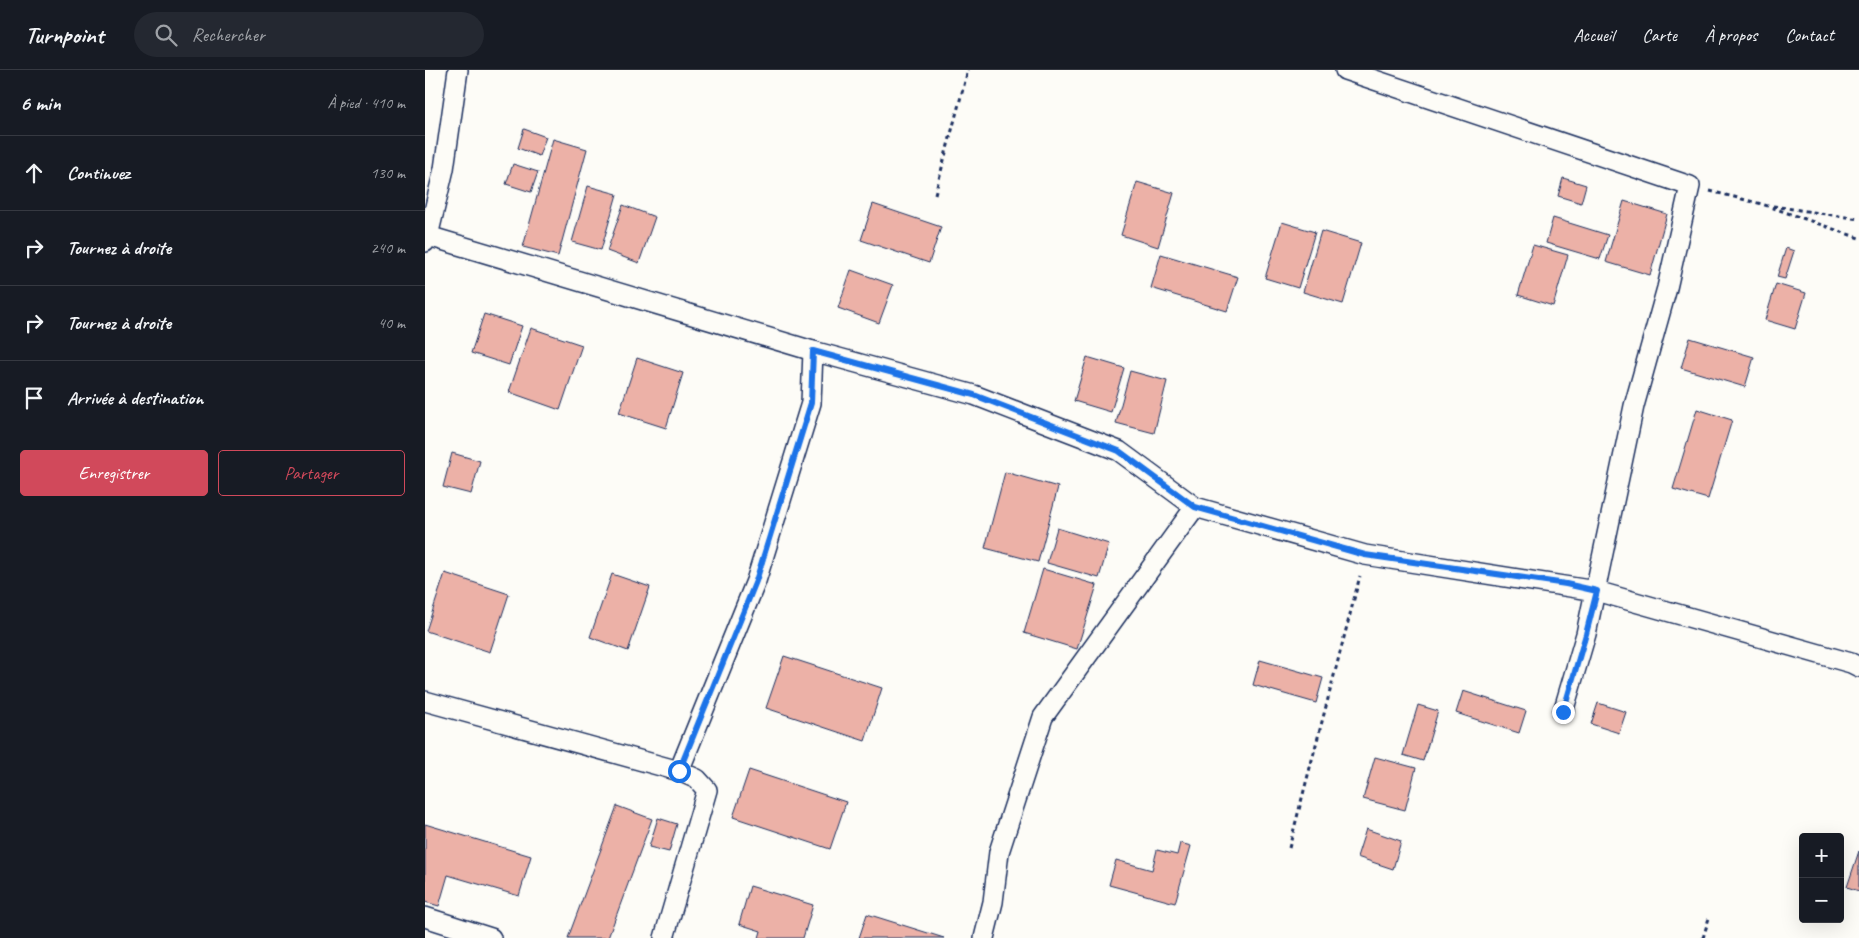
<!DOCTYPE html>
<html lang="fr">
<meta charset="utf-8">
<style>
:root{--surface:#171b24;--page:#242831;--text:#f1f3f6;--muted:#9ea1a6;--line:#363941;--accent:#d1495b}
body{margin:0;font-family:Caveat,sans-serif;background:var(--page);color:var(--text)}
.controls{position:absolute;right:15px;bottom:15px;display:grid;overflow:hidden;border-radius:5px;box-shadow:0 5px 20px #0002}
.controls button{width:45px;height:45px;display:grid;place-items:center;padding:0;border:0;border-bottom:1px solid var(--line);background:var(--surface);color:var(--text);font:25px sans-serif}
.stop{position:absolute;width:15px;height:15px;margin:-11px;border:4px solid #1a73e8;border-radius:50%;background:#fff}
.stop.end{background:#1a73e8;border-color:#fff;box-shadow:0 1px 5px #0008}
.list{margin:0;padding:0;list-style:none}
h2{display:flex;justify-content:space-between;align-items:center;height:65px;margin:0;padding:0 20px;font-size:21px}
h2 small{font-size:16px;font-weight:400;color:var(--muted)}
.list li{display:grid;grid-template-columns:32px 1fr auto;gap:15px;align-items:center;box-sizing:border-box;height:75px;padding:0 20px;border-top:1px solid var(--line)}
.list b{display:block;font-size:19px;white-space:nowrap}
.list em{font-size:16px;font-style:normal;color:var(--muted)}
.actions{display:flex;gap:10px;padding:15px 20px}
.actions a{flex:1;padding:11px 0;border:1px solid var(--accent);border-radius:5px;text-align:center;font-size:18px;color:var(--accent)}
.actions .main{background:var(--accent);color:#fff}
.icon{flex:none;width:28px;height:28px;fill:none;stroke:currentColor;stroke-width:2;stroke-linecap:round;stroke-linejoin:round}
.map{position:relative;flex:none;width:1434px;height:868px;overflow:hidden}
header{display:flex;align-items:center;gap:30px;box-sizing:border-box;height:70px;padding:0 25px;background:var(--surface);border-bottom:1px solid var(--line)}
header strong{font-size:24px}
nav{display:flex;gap:28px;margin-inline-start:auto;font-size:18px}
.search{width:350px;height:45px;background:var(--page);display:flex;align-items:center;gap:12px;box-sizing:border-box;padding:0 18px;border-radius:28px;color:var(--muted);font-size:19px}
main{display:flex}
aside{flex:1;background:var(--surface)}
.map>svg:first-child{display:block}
.building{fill:#ecb1a7;stroke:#1b2f5e}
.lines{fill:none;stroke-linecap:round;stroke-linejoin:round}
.minor-casing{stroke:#1b2f5e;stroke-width:22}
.path{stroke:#1b2f5e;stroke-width:3;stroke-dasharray:4 4;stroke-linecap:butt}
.minor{stroke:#fdfcf7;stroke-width:19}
.route{stroke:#1a73e8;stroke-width:6}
</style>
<header>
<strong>Turnpoint</strong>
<div class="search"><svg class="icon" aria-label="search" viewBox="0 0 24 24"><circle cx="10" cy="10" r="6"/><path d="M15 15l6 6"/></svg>Rechercher</div>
<nav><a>Accueil</a><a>Carte</a><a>À propos</a><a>Contact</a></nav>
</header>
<main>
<aside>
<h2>6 min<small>À pied · 410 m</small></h2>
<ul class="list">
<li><svg class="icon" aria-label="ahead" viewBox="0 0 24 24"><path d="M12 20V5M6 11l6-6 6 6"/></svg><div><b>Continuez</b></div><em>130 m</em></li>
<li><svg class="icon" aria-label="right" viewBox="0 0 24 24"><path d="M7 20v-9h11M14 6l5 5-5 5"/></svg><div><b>Tournez à droite</b></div><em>240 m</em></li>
<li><svg class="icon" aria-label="right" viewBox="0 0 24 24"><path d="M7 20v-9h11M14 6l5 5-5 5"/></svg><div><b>Tournez à droite</b></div><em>40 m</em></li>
<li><svg class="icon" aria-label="arrive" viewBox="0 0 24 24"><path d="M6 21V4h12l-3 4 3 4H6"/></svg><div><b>Arrivée à destination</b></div></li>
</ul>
<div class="actions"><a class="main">Enregistrer</a><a>Partager</a></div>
</aside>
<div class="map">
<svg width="1434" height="868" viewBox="0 0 1434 868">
<rect width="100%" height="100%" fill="#fdfcf7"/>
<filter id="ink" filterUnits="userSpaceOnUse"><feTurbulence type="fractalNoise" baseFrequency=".02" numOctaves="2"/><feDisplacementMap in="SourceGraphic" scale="10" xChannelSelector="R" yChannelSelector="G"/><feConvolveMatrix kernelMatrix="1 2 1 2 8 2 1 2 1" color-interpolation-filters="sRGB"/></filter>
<g filter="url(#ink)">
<g class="building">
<polygon points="99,59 121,67 114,86 93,78"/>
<polygon points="128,69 162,79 133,186 98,177"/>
<polygon points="88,94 113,102 106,122 81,114"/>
<polygon points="1138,108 1161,115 1156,133 1133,126"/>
<polygon points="712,112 749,123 733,177 696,165"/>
<polygon points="163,116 192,124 176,180 147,172"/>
<polygon points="1199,131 1242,144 1225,205 1181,192"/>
<polygon points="448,134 516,157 504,193 436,170"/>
<polygon points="198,135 230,147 214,193 182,181"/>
<polygon points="1128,148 1183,165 1175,189 1121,173"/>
<polygon points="857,152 890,162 873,218 840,208"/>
<polygon points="896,161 936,173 918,234 878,222"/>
<polygon points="1108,175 1143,185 1128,236 1093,225"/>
<polygon points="1361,178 1369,181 1360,209 1352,207"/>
<polygon points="736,184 813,207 802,241 726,218"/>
<polygon points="426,200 468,215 454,253 413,238"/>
<polygon points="1351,214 1381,223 1370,259 1340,250"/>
<polygon points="59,244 97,256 84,295 46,283"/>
<polygon points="106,258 157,275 135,340 84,322"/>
<polygon points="1265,268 1329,287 1320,317 1256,298"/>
<polygon points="662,287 699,298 686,342 649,331"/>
<polygon points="212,288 258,303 241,358 194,343"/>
<polygon points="705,301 742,311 729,363 691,353"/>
<polygon points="1272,339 1307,350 1283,429 1248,419"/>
<polygon points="27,383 55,391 46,424 18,417"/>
<polygon points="580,402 633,417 613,492 560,478"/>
<polygon points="632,458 684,474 674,508 622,493"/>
<polygon points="618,499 672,515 652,579 599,563"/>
<polygon points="20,503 84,524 65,582 1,561"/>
<polygon points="187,504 225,517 203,581 165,567"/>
<polygon points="359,586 457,618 440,671 341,638"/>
<polygon points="835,590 898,608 891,633 828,615"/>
<polygon points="1038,621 1101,641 1094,663 1031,643"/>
<polygon points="1173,633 1201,642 1194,663 1166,654"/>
<polygon points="993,635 1013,641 998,691 978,685"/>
<polygon points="950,687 991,698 980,740 938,729"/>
<polygon points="324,700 421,732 405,779 308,747"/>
<polygon points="192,736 227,749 183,868 143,868"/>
<polygon points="233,748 252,754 244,782 224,777"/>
<polygon points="0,754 106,786 94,826 23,805 14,836 0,832"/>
<polygon points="941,759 976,771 968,799 932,787"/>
<polygon points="755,773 766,776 750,833 684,815 691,790 727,800 732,780 752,785"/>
<polygon points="1434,781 1434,821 1422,817"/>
<polygon points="325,816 388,835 378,868 334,868 336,861 314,854"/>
<polygon points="442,844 519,868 434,868"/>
</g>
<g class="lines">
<defs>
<g id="minor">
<polyline points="920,0 1265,116 1242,218 1209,336 1161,564 1138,642"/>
<polyline points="0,165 388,281 549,325 694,381 770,437 940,485 1171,521 1426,593 1434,597"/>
<polyline points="0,172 3,166 19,99 33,0"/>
<polyline points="0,631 254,701 272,709 282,720 239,868"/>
<polyline points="254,701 331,511 386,333 388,281"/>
<polyline points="0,847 66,868"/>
<polyline points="559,868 568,832 574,782 618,647 770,437"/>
</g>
</defs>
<use href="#minor" class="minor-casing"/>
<g class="path">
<polyline points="1285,121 1337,134 1434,168"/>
<polyline points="510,124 543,0"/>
<polyline points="1348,136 1434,149"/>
<polyline points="864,778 935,506"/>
<polyline points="1278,868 1284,848"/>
</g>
<use href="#minor" class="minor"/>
</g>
</g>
<g class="lines" filter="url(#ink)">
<polyline class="route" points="254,701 331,511 386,333 388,281 549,325 694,381 770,437 940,485 1141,514 1172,521 1161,564 1138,642"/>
</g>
</svg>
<div class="controls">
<button>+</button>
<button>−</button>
</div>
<div class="stop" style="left:254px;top:701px"></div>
<div class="stop end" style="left:1138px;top:642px"></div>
</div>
</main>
